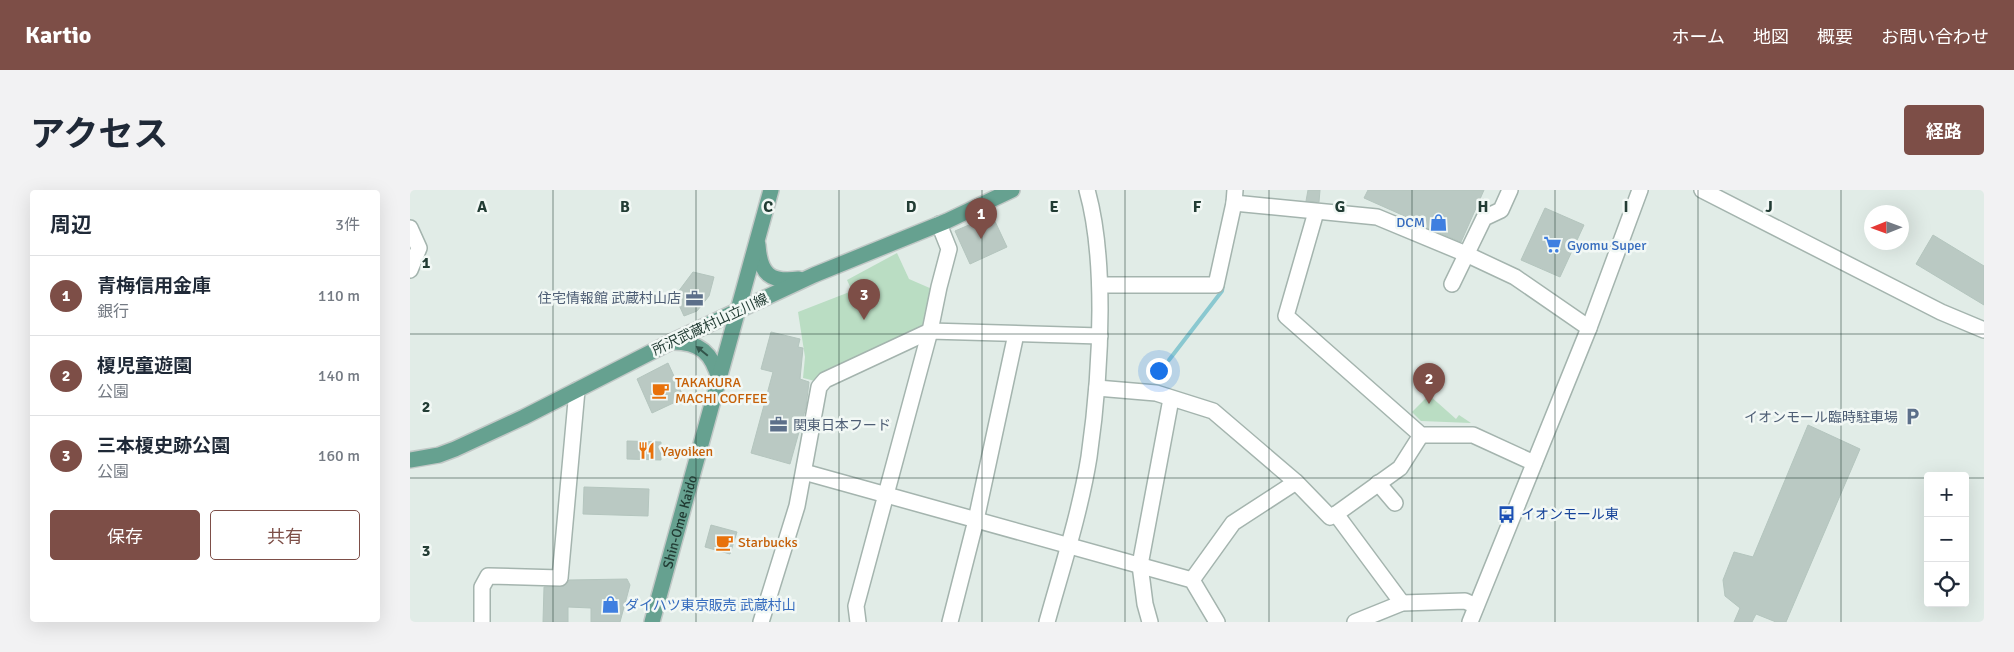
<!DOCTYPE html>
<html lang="ja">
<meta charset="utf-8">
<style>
:root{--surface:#fff;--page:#f2f2f3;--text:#1f2937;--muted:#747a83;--line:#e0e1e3;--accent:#7d4e47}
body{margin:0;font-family:Signika,"Noto Sans JP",sans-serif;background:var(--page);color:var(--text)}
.controls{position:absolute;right:15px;bottom:15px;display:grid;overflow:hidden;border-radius:5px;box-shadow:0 5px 20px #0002}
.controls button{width:45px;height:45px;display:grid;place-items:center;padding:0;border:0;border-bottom:1px solid var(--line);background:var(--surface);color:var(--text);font:25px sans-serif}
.compass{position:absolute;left:1454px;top:15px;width:45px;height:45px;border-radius:50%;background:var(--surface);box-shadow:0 5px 20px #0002;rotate:269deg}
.you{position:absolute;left:748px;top:180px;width:18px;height:18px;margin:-12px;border:4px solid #fff;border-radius:50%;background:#1a73e8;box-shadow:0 0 0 8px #1a73e833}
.badge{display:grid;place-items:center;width:32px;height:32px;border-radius:50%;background:var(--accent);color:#fff;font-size:16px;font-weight:700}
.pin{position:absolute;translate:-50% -41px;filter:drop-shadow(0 1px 2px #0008)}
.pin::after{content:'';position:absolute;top:26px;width:18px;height:15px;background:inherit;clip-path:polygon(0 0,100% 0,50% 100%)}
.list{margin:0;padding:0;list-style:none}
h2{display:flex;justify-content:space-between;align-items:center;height:65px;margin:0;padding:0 20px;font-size:21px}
h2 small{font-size:16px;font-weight:400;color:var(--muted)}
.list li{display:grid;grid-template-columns:32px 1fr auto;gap:15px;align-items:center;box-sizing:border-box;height:80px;padding:0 20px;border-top:1px solid var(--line)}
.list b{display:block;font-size:19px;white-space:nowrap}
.list p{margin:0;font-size:16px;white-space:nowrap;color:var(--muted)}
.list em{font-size:16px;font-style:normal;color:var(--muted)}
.actions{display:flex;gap:10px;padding:15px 20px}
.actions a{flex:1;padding:11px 0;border:1px solid var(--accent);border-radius:5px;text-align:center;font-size:18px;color:var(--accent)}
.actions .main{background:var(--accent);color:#fff}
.icon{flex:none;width:28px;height:28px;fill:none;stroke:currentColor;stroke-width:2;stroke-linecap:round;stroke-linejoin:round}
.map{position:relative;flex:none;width:1574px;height:432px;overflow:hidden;border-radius:5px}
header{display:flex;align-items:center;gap:30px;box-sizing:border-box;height:70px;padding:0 25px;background:var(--accent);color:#fff}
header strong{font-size:24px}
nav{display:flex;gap:28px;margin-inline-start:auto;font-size:18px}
.intro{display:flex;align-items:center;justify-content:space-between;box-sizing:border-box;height:120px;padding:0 30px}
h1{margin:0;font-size:35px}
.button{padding:12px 22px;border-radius:5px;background:var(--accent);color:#fff;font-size:18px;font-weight:700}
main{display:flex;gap:30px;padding:0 30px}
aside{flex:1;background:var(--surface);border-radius:5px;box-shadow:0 5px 20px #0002}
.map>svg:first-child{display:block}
.green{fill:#baddc3}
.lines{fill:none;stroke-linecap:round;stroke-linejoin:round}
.stream{stroke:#8ac8d0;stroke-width:4}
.building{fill:#bac9c3;stroke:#b4c5be}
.minor-casing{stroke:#a4b4ae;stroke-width:18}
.major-casing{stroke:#c1c8c6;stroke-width:18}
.minor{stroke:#fff;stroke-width:15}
.major{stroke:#66a190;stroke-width:15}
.oneway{fill:#33554b}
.grid{fill:none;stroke:#223c34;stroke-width:1;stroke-opacity:0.55}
.labels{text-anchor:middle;stroke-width:5;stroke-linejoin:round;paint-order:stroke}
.shop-label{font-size:14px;fill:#366cbe;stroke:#f2f8f5;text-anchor:start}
.service-label{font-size:14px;fill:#4e5e75;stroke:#f2f8f5;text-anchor:end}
.street-label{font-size:14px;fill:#223c34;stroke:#f2f8f5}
.food-label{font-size:14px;fill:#c56008;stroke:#f2f8f5;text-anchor:start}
.transit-label{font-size:14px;fill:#164399;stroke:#f2f8f5;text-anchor:start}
.grid-label{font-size:16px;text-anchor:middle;font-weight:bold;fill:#223c34;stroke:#f2f8f5;stroke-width:5;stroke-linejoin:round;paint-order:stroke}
</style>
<header>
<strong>Kartio</strong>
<nav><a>ホーム</a><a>地図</a><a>概要</a><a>お問い合わせ</a></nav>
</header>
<div class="intro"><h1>アクセス</h1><a class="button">経路</a></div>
<main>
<aside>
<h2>周辺<small>3件</small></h2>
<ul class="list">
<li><span class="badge">1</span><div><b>青梅信用金庫</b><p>銀行</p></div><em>110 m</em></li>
<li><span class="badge">2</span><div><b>榎児童遊園</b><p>公園</p></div><em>140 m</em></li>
<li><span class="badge">3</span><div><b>三本榎史跡公園</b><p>公園</p></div><em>160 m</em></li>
</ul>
<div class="actions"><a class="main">保存</a><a>共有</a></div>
</aside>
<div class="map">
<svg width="1574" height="432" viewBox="0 0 1574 432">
<rect width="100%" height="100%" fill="#e1ece7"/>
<g class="green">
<polygon points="487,63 499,89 522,99 517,137 405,191 393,188 395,167 388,122 442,101 437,90"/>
<polygon points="1019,205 1046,229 1049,225 1061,233 1011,231 1002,222"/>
</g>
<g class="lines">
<polyline class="stream" points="759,170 812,101 813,95"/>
</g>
<g class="building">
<polygon points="898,0 910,0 909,12 896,11"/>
<polygon points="958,0 1074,0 1051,52 998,30 999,28 954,8"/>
<polygon points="1135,18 1174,35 1150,87 1111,70"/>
<polygon points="582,25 597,57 560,74 545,41"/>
<polygon points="1523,45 1574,76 1574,115 1506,74"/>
<polygon points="283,82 304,87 299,106 287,121 274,126 265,106"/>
<polygon points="361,142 390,149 388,157 393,158 390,189 399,192 396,217 380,274 341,263 363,182 351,179"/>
<polygon points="258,173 274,208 242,223 227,189"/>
<polygon points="1398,235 1450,259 1376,432 1366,432 1346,424 1342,432 1324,432 1330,418 1315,406 1313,390 1324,362 1343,367"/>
<polygon points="217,251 251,252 251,270 217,269"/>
<polygon points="174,297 239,299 238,326 173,324"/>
<polygon points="301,335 327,342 320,364 295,357"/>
<polygon points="217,389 220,395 210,432 181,432 181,418 158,417 158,432 133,432 134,397 154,396 159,390"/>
</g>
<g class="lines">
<defs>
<g id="minor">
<polyline points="1292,0 1531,122 1574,140"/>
<polyline points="824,13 967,27 1056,64 1105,87 1179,138"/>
<polyline points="906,22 876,126 1011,245 1063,245 1124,273"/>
<polyline points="0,38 9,58 0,80"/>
<polyline points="1042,94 1074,28 1091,20 1100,0"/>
<polyline points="690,95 806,95 824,13 825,0"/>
<polyline points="687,198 746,203 803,221 886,292 920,327 926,324 992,413"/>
<polyline points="394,282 782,390 807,432"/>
<polyline points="968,293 985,313"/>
<polyline points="926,324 990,278 1011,245"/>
<polyline points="782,390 823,333 886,292"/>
<polyline points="72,432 72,397 78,386 150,388 167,200"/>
<polyline points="351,432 387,316 409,197 415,190 520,141 690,146"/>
<polyline points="448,432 446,416 520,141 529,97 539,59 529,34"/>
<polyline points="540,432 566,330 606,144"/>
<path d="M637 432C652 378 670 323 679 267 686 218 690 169 690 120 690 80 688 39 677 0"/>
<polyline points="740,432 735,414 730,375 761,209"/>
<polyline points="945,432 992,413 1055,411 1066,416"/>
<polyline points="1060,432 1179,138 1230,0"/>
</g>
<g id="major">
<path d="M348 55C350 84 360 93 389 89"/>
<path d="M263 152C290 152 302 163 309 189"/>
<polyline points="0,270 29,265 45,259 114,227 261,152 327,121 404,85 537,31 602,0"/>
<path id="s1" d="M242 432 361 0"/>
</g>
</defs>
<use href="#minor" class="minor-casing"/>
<use href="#major" class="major-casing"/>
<use href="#minor" class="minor"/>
<use href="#major" class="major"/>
</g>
<defs><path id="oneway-solid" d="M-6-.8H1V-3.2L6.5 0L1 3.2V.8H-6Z" transform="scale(1.25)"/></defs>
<use class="oneway" href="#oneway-solid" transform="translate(292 161) rotate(-141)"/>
<path class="grid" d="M143 0V432M286 0V432M429 0V432M572 0V432M715 0V432M859 0V432M1002 0V432M1145 0V432M1288 0V432M1431 0V432M0 144H1574M0 288H1518M1555 288H1574"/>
<defs>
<symbol id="shop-bare" viewBox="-9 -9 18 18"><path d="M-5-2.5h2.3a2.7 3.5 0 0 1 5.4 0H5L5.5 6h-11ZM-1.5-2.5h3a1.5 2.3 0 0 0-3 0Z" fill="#3f7fe0" stroke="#f2f8f5" stroke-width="2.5" paint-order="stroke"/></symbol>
<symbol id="supermarket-bare" viewBox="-9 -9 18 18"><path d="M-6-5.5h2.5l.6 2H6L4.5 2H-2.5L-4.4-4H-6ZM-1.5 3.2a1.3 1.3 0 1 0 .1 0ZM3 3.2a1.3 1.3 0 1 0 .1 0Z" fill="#3f7fe0" stroke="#f2f8f5" stroke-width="2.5" paint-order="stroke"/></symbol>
<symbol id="office-bare" viewBox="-9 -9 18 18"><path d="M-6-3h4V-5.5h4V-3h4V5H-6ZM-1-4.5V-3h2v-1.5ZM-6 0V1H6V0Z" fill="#5c6f8a" stroke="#f2f8f5" stroke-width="2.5" paint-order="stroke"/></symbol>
<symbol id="cafe-bare" viewBox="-9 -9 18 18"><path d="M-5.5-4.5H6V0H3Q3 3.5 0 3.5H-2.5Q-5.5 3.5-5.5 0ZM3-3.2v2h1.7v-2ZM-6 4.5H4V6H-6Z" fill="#e8710a" stroke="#f2f8f5" stroke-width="2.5" paint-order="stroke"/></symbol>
<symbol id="parking-bare" viewBox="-9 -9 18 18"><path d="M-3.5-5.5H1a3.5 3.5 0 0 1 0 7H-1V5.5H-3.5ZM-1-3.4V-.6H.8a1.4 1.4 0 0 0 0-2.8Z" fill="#5c6f8a" stroke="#f2f8f5" stroke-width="2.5" paint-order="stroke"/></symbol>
<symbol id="restaurant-bare" viewBox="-9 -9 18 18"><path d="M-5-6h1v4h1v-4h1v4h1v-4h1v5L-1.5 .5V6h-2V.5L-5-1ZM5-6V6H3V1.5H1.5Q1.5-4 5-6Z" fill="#e8710a" stroke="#f2f8f5" stroke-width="2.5" paint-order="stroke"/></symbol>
<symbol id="bus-bare" viewBox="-9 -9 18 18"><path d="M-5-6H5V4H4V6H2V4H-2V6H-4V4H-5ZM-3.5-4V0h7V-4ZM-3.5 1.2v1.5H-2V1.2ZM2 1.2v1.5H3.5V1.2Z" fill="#1a4fb4" stroke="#f2f8f5" stroke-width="2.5" paint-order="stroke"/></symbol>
</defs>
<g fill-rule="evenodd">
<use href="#shop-bare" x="1016" y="20" width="25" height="25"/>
<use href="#supermarket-bare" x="1130" y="42" width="25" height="25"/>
<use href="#office-bare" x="272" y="96" width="25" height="25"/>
<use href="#cafe-bare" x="238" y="188" width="25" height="25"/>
<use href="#parking-bare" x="1490" y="214" width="25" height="25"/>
<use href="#office-bare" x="356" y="222" width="25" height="25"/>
<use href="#restaurant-bare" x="224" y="248" width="25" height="25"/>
<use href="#bus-bare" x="1084" y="312" width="25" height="25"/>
<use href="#cafe-bare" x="302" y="340" width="25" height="25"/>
<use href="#shop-bare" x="188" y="402" width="25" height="25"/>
</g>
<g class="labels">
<g class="shop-label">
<text x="1015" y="37" text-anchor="end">DCM</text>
<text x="1157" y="60">Gyomu Super</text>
<text x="215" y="420">ダイハツ東京販売 武蔵村山</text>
</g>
<g class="service-label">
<text x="271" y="113">住宅情報館 武蔵村山店</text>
<text x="1488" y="232">イオンモール臨時駐車場</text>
<text x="383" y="240" text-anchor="start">関東日本フード</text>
</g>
<g class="street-label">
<text transform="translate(300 134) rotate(-25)" y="5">所沢武蔵村山立川線</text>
<text dy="5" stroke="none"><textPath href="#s1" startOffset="104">Shin-Ome Kaido</textPath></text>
</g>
<g class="food-label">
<text x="265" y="197">TAKAKURA<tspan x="265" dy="16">MACHI COFFEE</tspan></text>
<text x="251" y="266">Yayoiken</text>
<text x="328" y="357">Starbucks</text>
</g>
<g class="transit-label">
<text x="1111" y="329">イオンモール東</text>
</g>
</g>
<g class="grid-label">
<text x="72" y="22">A</text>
<text x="215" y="22">B</text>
<text x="358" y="22">C</text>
<text x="501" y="22">D</text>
<text x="644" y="22">E</text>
<text x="787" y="22">F</text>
<text x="930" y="22">G</text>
<text x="1073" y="22">H</text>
<text x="1216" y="22">I</text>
<text x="1359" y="22">J</text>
<text x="16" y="78">1</text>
<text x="16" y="222">2</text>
<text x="16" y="366">3</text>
</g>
</svg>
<div class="controls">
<button>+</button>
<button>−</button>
<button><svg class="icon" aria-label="locate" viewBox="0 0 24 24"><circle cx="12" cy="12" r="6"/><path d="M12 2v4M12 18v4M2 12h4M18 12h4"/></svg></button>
</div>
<svg class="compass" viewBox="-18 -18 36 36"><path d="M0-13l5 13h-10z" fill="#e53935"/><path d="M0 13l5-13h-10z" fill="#747a83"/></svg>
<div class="you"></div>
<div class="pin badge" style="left:571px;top:49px">1</div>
<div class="pin badge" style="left:1019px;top:214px">2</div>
<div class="pin badge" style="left:454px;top:130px">3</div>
</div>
</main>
